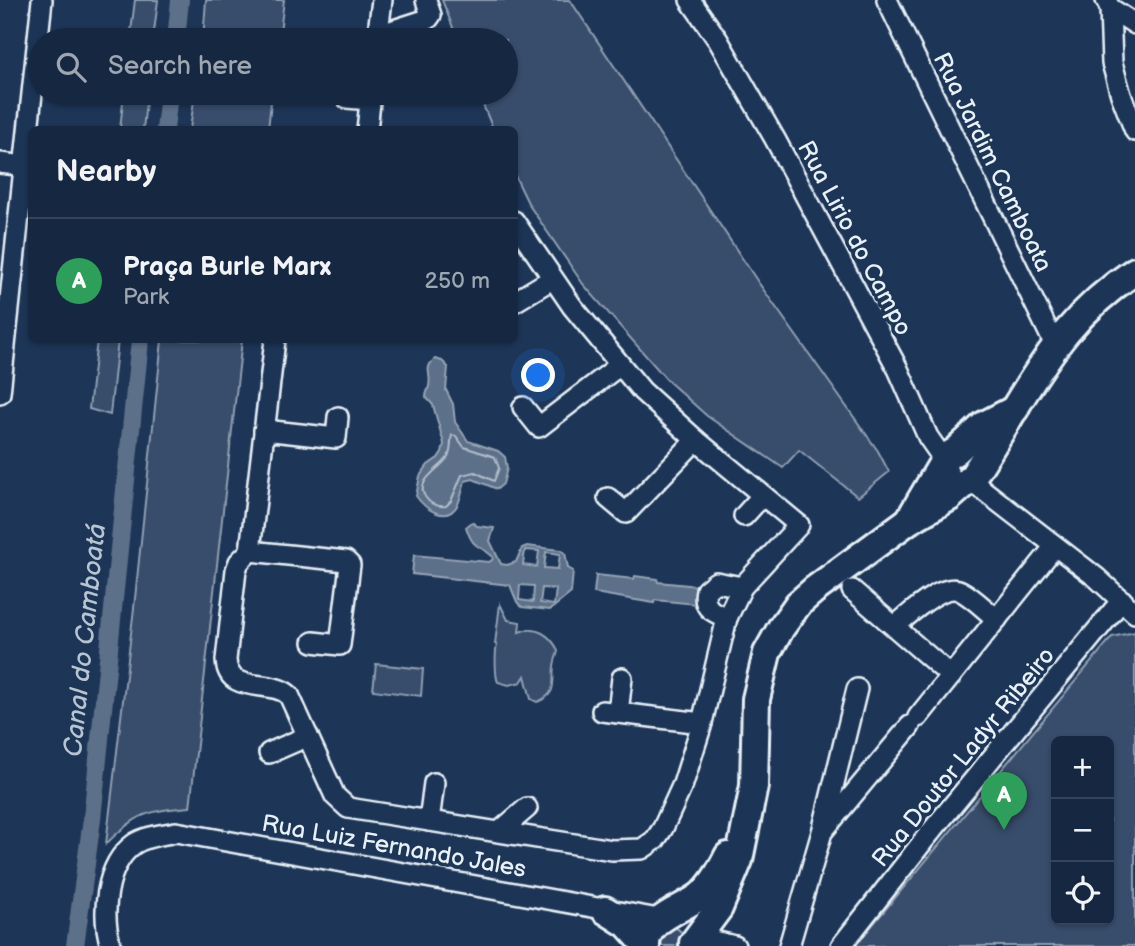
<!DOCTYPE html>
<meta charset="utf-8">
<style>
:root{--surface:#162841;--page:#23344c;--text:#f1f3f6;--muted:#9ea6b1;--line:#35445a;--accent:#1a73e8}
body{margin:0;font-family:"Balsamiq Sans",sans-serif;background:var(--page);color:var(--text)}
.controls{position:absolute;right:21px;bottom:21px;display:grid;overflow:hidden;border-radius:10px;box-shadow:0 2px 5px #0004}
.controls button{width:63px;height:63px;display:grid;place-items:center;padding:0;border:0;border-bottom:2px solid var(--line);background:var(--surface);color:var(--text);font:35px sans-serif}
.you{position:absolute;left:539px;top:376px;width:24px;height:24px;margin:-18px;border:5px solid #fff;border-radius:50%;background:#1a73e8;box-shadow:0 0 0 10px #1a73e833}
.badge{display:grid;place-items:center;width:46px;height:46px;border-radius:50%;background:var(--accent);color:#fff;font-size:23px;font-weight:700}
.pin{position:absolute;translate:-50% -58px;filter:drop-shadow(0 2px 4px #0008)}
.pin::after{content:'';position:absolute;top:37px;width:24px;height:21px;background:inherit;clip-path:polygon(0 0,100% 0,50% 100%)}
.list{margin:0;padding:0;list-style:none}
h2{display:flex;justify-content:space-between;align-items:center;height:91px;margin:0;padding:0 28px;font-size:30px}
h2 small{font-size:23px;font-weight:400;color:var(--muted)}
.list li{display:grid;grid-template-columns:46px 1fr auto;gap:21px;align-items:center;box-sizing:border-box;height:126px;padding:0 28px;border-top:2px solid var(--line)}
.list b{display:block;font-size:26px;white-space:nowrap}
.list p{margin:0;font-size:23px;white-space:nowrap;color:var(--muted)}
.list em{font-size:23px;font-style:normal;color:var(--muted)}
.icon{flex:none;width:38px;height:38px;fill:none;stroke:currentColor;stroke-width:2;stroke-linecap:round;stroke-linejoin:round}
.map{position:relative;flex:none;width:1135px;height:946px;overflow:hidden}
.search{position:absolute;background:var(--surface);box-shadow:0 2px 5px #0004;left:28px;top:28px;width:490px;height:77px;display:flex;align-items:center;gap:18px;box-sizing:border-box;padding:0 24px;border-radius:38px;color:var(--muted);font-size:26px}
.panel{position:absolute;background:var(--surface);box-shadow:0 2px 5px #0004;left:28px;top:126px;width:490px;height:217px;border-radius:10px}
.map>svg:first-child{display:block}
.green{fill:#374d6c;stroke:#909fb2;stroke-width:2;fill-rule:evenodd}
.water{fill:#5d7089;stroke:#95a4b5;stroke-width:2;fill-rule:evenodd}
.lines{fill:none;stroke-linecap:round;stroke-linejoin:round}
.shore{stroke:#b0bdcc;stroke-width:2}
.canal{stroke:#5d7089;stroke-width:18}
.street-casing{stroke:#e8f1f8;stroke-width:24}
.secondary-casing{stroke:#e8f1f8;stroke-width:32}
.street{stroke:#1d3557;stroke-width:19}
.secondary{stroke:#1d3557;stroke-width:26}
.labels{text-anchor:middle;stroke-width:7;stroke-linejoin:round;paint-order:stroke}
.street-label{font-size:24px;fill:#e8f1f8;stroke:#1d3557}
.water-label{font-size:26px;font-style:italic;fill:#b7c4d1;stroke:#1d3557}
</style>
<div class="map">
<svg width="1135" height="946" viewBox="0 0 1135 946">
<rect width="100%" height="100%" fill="#1d3557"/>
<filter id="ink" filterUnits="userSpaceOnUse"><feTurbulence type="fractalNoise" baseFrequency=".0143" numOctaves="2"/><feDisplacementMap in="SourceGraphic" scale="14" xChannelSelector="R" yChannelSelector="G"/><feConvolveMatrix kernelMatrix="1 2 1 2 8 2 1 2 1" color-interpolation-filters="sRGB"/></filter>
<g filter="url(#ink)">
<g class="green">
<polygon points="135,0 158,0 153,40 130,40"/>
<polygon points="206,0 284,0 279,40 203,40"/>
<polygon points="442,0 570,0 758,282 878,451 889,472 858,497 799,450 783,468 707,416 668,381 583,284 529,205 515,176 514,130 493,129 478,93 506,93 506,40 458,40"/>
<polygon points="124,93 147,93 143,129 120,129"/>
<polygon points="195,93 272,93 268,129 190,129"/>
<polygon points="97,340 118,340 110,415 89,409"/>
<path d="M162 340H242L190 807C148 810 136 814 106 844L134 608Z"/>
<path d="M500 604 508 620 520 622 519 632C536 625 550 635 558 650 558 654 556 657 555 661 550 679 561 693 537 702L531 699 525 676 521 682 509 685 498 682C495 676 495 652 497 645L495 644Z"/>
<path d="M1135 632V946H855L1112 637ZM1056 741H1109V920H1056Z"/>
<polygon points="376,664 423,669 421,696 373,690"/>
<path d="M671 926C682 929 684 935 685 946H653Z"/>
</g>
<g class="water">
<path d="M435 359 442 361 448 367 446 390 453 404 455 422 468 441 498 451 505 457 507 468 503 484 497 489 473 479 465 481C463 488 461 497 458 504 447 525 425 509 416 496L420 476 428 465 438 458 442 452 444 444 433 405 426 397C426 393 428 390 429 386 432 373 423 369 435 359Z"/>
<path d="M472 522 477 526 494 528 490 541 501 564 507 565 516 562 522 548 527 546 560 550 565 553 568 568 573 571 571 593 550 610 522 607 517 602 510 585 412 574 414 555 489 562 492 560 493 557C480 543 474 552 466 527ZM525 550 539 551 537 567 523 565ZM546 552 560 554 558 569 544 568ZM520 585 534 586 533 602 519 600ZM542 588 556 589 554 605 540 603Z"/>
<polygon points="596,575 634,579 635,576 657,579 658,582 698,586 696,604 655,600 654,603 594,593"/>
</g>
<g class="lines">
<path class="shore" d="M452 435 456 436 464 447 495 457 499 468 494 481 475 472 462 475 451 501 446 506C438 507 431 505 426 498 413 481 441 469 448 457 452 450 450 441 452 435Z"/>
<g class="canal">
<polyline points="176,40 180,0"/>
<polyline points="165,130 169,93"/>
<polyline points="75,946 92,819 140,340"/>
</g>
<defs>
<g id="street">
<polyline points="690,0 718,40 775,139 898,369 928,437 944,460"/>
<polyline points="887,0 1055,345"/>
<polyline points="1106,0 1110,8 1112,63 1121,95 1135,131"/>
<polyline points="1110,8 1135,24"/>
<polyline points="378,35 428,19 431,15 426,0"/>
<polyline points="377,40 382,0"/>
<polyline points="347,98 370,100"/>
<polyline points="367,130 371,93"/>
<polyline points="0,163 25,166"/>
<polyline points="514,302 552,279"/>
<path d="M275 340 250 551 239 562 236 570 226 660C228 696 270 678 289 695L335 796 348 808 612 850 642 849 655 840 663 828 683 784 701 727 727 618 742 587 799 525 696 440 642 391 572 306 514 221"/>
<polyline points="0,393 42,0"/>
<polyline points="523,407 539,427 620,365"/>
<polyline points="264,430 336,438 338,417"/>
<polyline points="970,480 1097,578 1135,613"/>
<polyline points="608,498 626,513 696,440"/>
<polyline points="744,516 762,496"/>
<polyline points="250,551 346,561 350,565 340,645 313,642"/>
<polyline points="852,590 951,676"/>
<path d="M727 618C712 612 702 608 706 590L716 582 742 587"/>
<path d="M895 626C909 615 943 581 961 591 974 598 985 610 997 619"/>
<polyline points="602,711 702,723"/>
<polyline points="618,713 622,678"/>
<polyline points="918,717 1055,546"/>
<polyline points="269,753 308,736"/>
<polyline points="429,821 434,783"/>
<polyline points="823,828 857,689"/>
<polyline points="499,832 527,808"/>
<polyline points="693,943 709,940 735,946"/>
<path d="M111 946C101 915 105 865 134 844 146 836 162 835 176 832L664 920"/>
<polyline points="789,946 822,832 910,726"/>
<polyline points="841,946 925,839 1122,600"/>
</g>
<g id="secondary">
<path d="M943 465C943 477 954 490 967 482 972 479 974 474 977 470 990 449 1003 428 1016 406 1051 349 1078 309 1135 271"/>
<polyline points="909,520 946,457 956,451 984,425 1015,409"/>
<polyline points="605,910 627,924 646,945"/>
<polyline points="693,943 719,908 739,860 754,786 756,699 767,653 781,628 798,604 814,590 908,521 950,497 966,483"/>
<path d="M646 946C645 919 682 910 700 896 712 886 721 870 728 856"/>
</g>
</defs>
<use href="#street" class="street-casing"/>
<use href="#secondary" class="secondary-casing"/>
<use href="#street" class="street"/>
<use href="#secondary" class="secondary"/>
</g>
</g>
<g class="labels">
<g class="street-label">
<text transform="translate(993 162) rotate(64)" y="8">Rua Jardim Camboata</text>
<text transform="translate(855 238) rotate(62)" y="8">Rua Lirio do Campo</text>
<text transform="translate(963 757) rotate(-51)" y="8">Rua Doutor Ladyr Ribeiro</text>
<text transform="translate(394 846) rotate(10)" y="8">Rua Luiz Fernando Jales</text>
</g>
<g class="water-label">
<text transform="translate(84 640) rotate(-84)" y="9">Canal do Camboatá</text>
</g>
</g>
</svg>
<div class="controls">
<button>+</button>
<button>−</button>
<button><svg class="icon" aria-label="locate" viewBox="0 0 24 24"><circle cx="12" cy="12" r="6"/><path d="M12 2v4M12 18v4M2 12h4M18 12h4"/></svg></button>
</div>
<div class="you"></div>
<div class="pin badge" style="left:1004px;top:830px;background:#2e9e5b">A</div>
<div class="search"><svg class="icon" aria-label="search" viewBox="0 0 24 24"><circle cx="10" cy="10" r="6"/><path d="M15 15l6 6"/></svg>Search here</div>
<section class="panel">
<h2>Nearby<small></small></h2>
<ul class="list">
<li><span class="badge" style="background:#2e9e5b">A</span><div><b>Praça Burle Marx</b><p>Park</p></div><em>250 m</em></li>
</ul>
</section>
</div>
